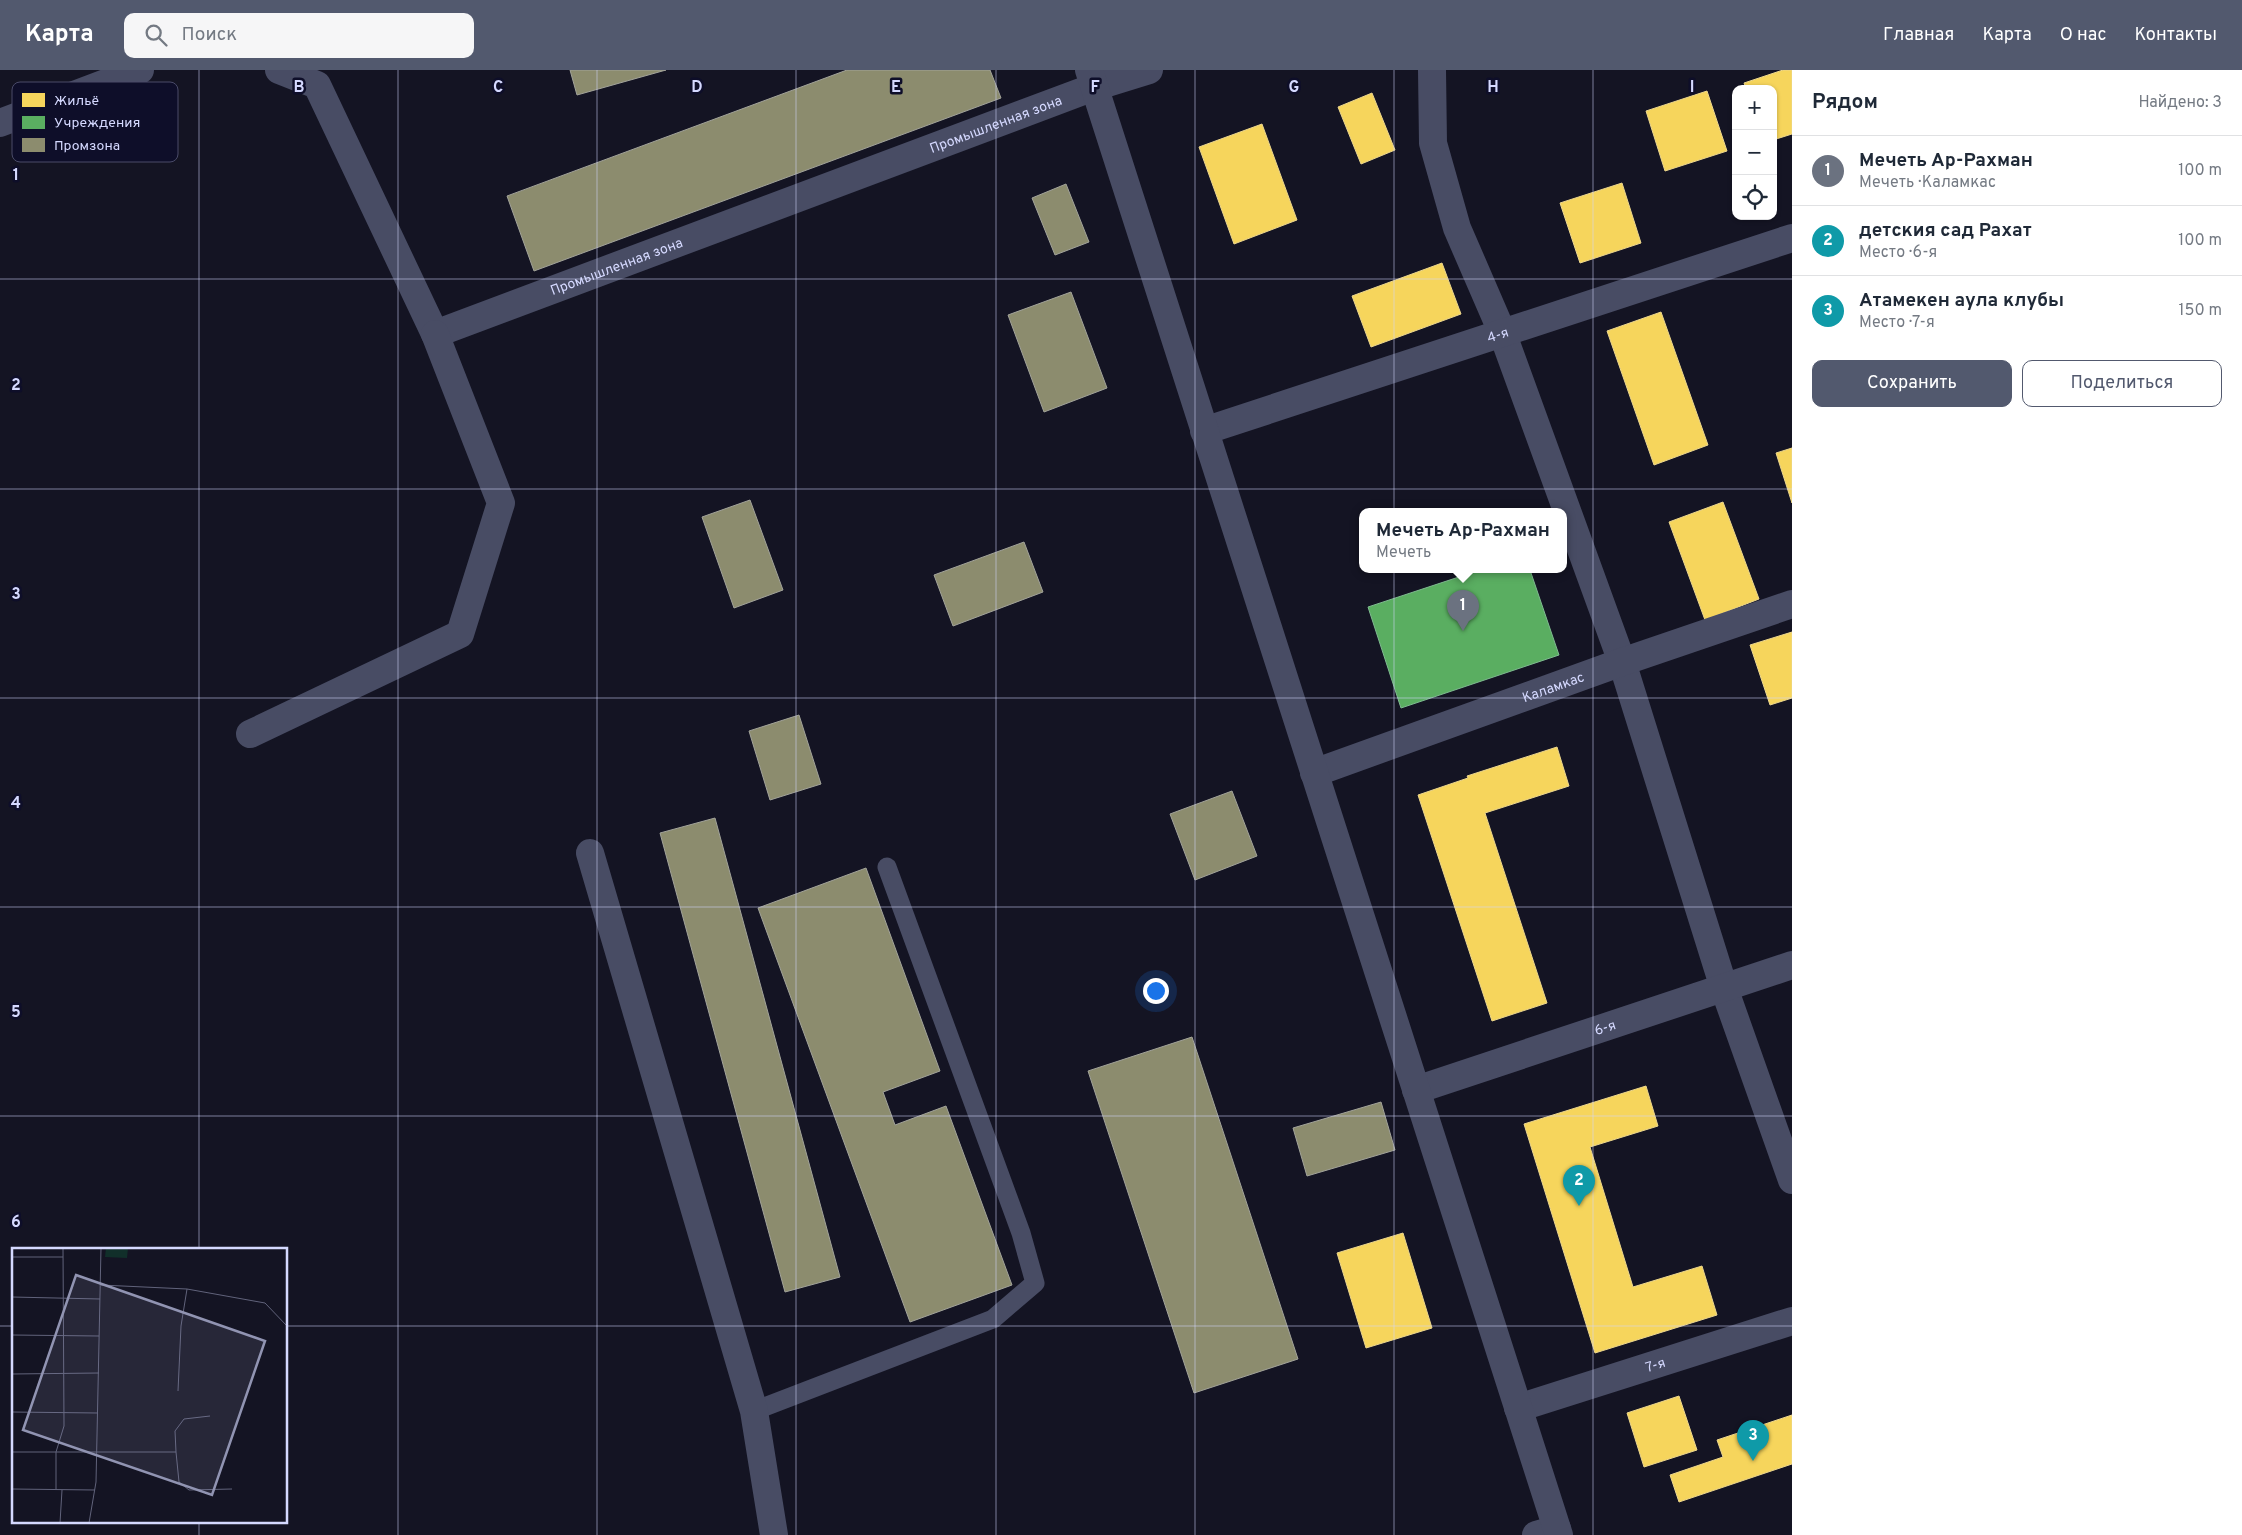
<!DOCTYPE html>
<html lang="ru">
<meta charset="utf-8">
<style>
:root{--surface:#fff;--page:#f6f6f7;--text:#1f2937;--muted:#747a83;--line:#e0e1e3;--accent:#52596e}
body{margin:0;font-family:Overpass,sans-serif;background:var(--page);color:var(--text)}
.controls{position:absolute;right:15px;top:15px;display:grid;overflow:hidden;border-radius:10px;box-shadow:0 1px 4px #0004}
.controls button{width:45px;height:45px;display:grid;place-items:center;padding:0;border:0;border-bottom:1px solid var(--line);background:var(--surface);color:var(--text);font:25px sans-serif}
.you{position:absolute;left:1155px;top:920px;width:18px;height:18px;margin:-12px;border:4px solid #fff;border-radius:50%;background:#1a73e8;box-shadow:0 0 0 8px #1a73e833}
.badge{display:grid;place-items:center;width:32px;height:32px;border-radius:50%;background:var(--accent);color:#fff;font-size:16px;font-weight:700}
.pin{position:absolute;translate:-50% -41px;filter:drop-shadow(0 1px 2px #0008)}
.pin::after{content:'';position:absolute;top:26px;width:18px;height:15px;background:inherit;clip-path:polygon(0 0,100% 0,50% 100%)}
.popup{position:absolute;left:1359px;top:438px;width:208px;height:65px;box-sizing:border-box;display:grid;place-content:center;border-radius:10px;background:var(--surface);filter:drop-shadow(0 1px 4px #0005);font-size:16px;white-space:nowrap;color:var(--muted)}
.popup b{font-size:19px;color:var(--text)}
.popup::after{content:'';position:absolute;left:50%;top:100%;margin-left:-10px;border:10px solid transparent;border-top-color:var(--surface)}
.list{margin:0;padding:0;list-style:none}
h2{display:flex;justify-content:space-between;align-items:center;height:65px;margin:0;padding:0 20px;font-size:21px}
h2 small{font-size:16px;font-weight:400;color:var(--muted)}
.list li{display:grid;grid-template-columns:32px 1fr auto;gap:15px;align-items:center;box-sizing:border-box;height:70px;padding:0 20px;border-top:1px solid var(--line)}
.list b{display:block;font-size:19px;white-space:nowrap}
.list p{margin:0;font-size:16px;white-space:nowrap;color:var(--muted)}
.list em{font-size:16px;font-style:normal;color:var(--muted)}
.actions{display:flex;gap:10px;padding:15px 20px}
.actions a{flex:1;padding:11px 0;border:1px solid var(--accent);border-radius:10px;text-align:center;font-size:18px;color:var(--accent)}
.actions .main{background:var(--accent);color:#fff}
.icon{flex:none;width:28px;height:28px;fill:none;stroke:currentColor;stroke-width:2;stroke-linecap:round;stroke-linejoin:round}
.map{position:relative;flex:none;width:1792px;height:1465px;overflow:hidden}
header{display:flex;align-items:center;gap:30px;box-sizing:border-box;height:70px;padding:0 25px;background:var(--accent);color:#fff}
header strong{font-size:24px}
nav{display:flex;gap:28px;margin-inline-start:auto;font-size:18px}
.search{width:350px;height:45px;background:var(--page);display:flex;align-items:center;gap:12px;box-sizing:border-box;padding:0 18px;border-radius:10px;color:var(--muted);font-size:19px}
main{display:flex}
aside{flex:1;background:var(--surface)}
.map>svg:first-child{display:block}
.homes{fill:#f6d55c;stroke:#ecd68d}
.public{fill:#5aae61;stroke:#7fbb90}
.industry{fill:#8c8c6e;stroke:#a2a39a}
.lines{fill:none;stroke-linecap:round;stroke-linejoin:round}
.service{stroke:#484c64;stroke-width:19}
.minor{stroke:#484c64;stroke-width:28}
.tertiary{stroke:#484c64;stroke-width:28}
.grid{fill:none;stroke:#d5d9ff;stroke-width:1;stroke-opacity:0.55}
.labels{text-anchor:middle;stroke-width:5;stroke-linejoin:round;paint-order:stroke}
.street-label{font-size:14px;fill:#d5d9ff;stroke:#0e0e29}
.inset-road{fill:none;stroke:#61637b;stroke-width:1}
.view{fill:#9194b2;fill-opacity:0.15;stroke:#9194b2;stroke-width:2.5}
.inset-edge{fill:none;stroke:#d5d9ff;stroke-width:2.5}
.key{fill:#0e0e29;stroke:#4a4b69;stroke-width:1}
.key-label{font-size:14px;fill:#d5d9ff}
.grid-label{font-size:16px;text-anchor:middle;font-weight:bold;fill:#d5d9ff;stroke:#0e0e29;stroke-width:5;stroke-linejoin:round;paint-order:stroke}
</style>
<header>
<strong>Карта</strong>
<div class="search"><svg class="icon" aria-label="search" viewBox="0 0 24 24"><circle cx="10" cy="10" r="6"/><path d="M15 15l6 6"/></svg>Поиск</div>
<nav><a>Главная</a><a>Карта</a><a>О нас</a><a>Контакты</a></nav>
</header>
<main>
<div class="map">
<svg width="1792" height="1465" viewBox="0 0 1792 1465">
<rect width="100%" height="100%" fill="#141423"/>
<g class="homes">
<polygon points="1783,0 1792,0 1792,64 1773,70 1773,19 1746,19 1744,13"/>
<polygon points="1707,21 1727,81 1665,101 1646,41"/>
<polygon points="1372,23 1395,80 1361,94 1338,37"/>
<polygon points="1262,54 1297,150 1234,174 1199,77"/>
<polygon points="1622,113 1641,173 1580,193 1560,133"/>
<polygon points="1442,193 1461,244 1371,277 1352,226"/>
<polygon points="1661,242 1708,375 1654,395 1607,261"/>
<polygon points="1792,378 1792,433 1776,383"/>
<polygon points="1723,432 1759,529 1705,550 1669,452"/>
<polygon points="1792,562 1792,628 1770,635 1750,575"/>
<polygon points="1557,677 1569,716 1485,743 1547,933 1492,951 1418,725 1468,708 1467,706"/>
<polygon points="1646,1016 1658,1056 1590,1077 1633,1217 1702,1196 1717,1245 1595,1283 1524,1054"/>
<polygon points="1403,1163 1432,1258 1366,1278 1337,1183"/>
<polygon points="1679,1326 1697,1380 1644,1397 1627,1343"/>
<polygon points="1792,1345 1792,1394 1679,1432 1670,1405 1723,1387 1717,1370"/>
</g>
<polygon class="public" points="1480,500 1530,500 1559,585 1401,638 1368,537"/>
<g class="industry">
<polygon points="570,0 666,0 577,25"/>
<polygon points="847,0 990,0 1001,28 534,201 507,126"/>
<polygon points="1066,114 1089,172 1055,185 1032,128"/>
<polygon points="1071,222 1107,318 1044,342 1008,245"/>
<polygon points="750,430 783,520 734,538 702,447"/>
<polygon points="1024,472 1043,522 953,556 934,505"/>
<polygon points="799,645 821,714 770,730 749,661"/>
<polygon points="1232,721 1257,786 1195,810 1170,744"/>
<polygon points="715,748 840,1207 785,1222 660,763"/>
<polygon points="866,798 940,1001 883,1022 895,1055 946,1036 1012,1215 910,1252 758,838"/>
<polygon points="1192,967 1298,1289 1194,1323 1088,1001"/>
<polygon points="1381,1032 1395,1080 1307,1106 1293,1058"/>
</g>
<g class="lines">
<polyline class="service" points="754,1341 993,1249 1035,1213 1021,1163 887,797"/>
<g class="minor">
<path id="s1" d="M279 0 317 15 435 264 1094 17 1149 0"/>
<polyline points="1432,0 1433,73 1457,158 1502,262 1622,592 1724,918 1792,1110"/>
<polyline points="0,53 140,0"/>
<path id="s2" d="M1204 361 1792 168"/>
<polyline points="250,664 460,564 501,433 435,264"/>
<path id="s3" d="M1314 703 1622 592 1792 534"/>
<polyline points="590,783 754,1341 774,1465"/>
<path id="s4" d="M1416 1020 1792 895"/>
<path id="s5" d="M1518 1338 1792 1251"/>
<polyline points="1536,1465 1557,1459"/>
</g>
<polyline class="tertiary" points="1089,0 1559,1465"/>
</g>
<path class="grid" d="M199 0V1179M398 0V1465M597 0V1465M796 0V1465M996 0V1465M1195 0V1465M1394 0V1465M1593 0V1465M0 209H1792M0 419H1792M0 628H1792M0 837H1792M0 1046H1792M0 1256H14M286 1256H1792M199 1451V1465"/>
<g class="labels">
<g class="street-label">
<text dy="5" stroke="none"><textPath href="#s1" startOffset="915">Промышленная зона</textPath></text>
<text dy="5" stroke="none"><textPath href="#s1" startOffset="510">Промышленная зона</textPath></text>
<text dy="5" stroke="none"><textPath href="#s2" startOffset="309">4-я</textPath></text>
<text dy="5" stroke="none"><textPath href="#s3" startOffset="254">Каламкас</textPath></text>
<text dy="5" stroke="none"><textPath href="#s4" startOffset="199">6-я</textPath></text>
<text dy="5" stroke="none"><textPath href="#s5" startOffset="144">7-я</textPath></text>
</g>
</g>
<g transform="translate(12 1178)">
<rect width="275" height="275" fill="#141423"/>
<path d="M94 0H116L115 10 93 9Z" fill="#112f2a"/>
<path class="inset-road" d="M0 9H51M89 37 175 41 253 55 275 78M0 49 88 51M0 87 87 88M0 126 87 125M166 143 169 78 175 41M0 164 86 165M0 204H164L167 234 177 242 220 241M164 204 163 183 172 171 198 168M0 241 83 242M44 242V204L52 178 51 0M48 275 50 242M77 275 84 234 89 0"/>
<path class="view" d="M64 27 253 93 200 247 11 182Z"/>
<rect width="275" height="275" class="inset-edge"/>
</g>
<rect x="12" y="12" width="166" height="80" rx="8" class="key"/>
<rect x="22" y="23" width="23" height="14" fill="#f6d55c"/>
<rect x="22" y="46" width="23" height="13" fill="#5aae61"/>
<rect x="22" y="68" width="23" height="14" fill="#8c8c6e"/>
<g class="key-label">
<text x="54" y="35">Жильё</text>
<text x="54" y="57">Учреждения</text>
<text x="54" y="80">Промзона</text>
</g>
<g class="grid-label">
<text x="299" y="22">B</text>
<text x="498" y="22">C</text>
<text x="697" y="22">D</text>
<text x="896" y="22">E</text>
<text x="1095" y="22">F</text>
<text x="1294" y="22">G</text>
<text x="1493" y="22">H</text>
<text x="1692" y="22">I</text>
<text x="16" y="110">1</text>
<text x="16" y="320">2</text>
<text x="16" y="529">3</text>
<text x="16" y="738">4</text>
<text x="16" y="947">5</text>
<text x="16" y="1157">6</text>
</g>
</svg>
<div class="controls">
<button>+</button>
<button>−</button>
<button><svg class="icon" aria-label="locate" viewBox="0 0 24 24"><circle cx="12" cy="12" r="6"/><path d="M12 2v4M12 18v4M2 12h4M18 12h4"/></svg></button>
</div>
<div class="you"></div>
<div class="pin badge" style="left:1463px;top:561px;background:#6b7280">1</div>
<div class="popup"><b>Мечеть Ар-Рахман</b>Мечеть</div>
<div class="pin badge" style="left:1579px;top:1136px;background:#0f9aa8">2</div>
<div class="pin badge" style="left:1753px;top:1391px;background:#0f9aa8">3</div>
</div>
<aside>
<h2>Рядом<small>Найдено: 3</small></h2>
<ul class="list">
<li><span class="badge" style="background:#6b7280">1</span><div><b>Мечеть Ар-Рахман</b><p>Мечеть · Каламкас</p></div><em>100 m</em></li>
<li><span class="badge" style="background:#0f9aa8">2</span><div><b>детския сад Рахат</b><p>Место · 6-я</p></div><em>100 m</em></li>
<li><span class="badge" style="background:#0f9aa8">3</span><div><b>Атамекен аула клубы</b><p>Место · 7-я</p></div><em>150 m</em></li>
</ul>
<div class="actions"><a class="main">Сохранить</a><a>Поделиться</a></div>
</aside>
</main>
